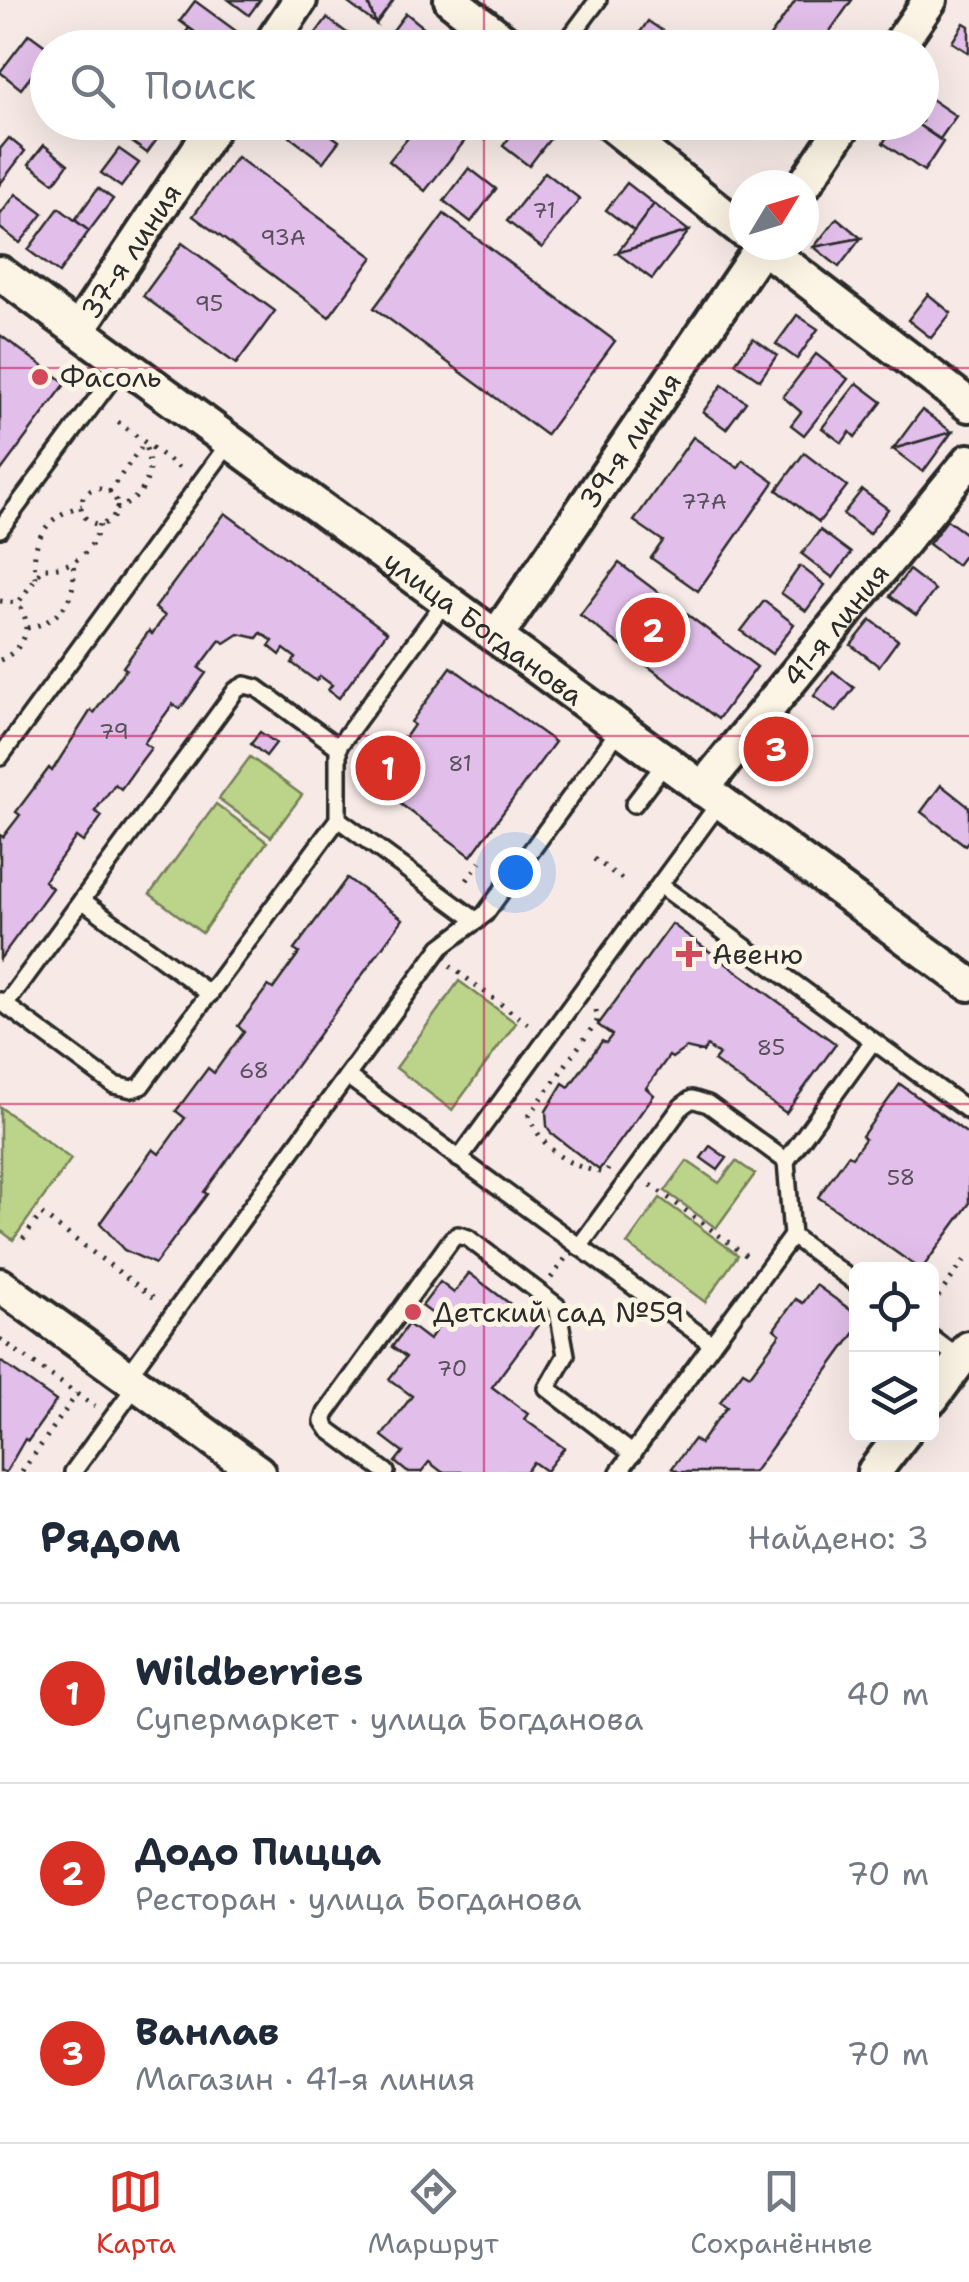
<!DOCTYPE html>
<html lang="ru">
<meta charset="utf-8">
<style>
:root{--surface:#fff;--page:#f6f6f7;--text:#1f2937;--muted:#747a83;--line:#e0e1e3;--accent:#d93025}
body{margin:0;font-family:"Shantell Sans",sans-serif;background:var(--page);color:var(--text)}
.controls{position:absolute;right:30px;bottom:30px;display:grid;overflow:hidden;border-radius:15px;box-shadow:0 10px 40px #0002}
.controls button{width:90px;height:90px;display:grid;place-items:center;padding:0;border:0;border-bottom:2px solid var(--line);background:var(--surface);color:var(--text);font:50px sans-serif}
.compass{position:absolute;left:729px;top:170px;width:90px;height:90px;border-radius:50%;background:var(--surface);box-shadow:0 10px 40px #0002;rotate:52deg}
.you{position:absolute;left:515px;top:872px;width:35px;height:35px;margin:-25px;border:8px solid #fff;border-radius:50%;background:#1a73e8;box-shadow:0 0 0 15px #1a73e833}
.badge{display:grid;place-items:center;width:65px;height:65px;border-radius:50%;background:var(--accent);color:#fff;font-size:32px;font-weight:700}
.pin{position:absolute;translate:-50% -50%;border:5px solid #fff;box-shadow:0 2px 10px #0006}
.list{margin:0;padding:0;list-style:none}
h2{display:flex;justify-content:space-between;align-items:center;height:130px;margin:0;padding:0 40px;font-size:42px}
h2 small{font-size:32px;font-weight:400;color:var(--muted)}
.list li{display:grid;grid-template-columns:65px 1fr auto;gap:30px;align-items:center;box-sizing:border-box;height:180px;padding:0 40px;border-top:2px solid var(--line)}
.list b{display:block;font-size:38px;white-space:nowrap}
.list p{margin:0;font-size:32px;white-space:nowrap;color:var(--muted)}
.list em{font-size:32px;font-style:normal;color:var(--muted)}
.icon{flex:none;width:55px;height:55px;fill:none;stroke:currentColor;stroke-width:2;stroke-linecap:round;stroke-linejoin:round}
.map{position:relative;flex:none;width:969px;height:1472px;overflow:hidden}
.search{position:absolute;background:var(--surface);box-shadow:0 10px 40px #0002;left:30px;right:30px;top:30px;height:110px;display:flex;align-items:center;gap:25px;box-sizing:border-box;padding:0 35px;border-radius:55px;color:var(--muted);font-size:38px}
.sheet{height:670px;background:var(--surface)}
nav{display:flex;justify-content:space-around;align-items:center;box-sizing:border-box;height:140px;border-top:2px solid var(--line);background:var(--surface);font-size:28px;color:var(--muted)}
nav a{display:grid;justify-items:center;gap:5px}
nav .on{color:var(--accent)}
.map>svg:first-child{display:block}
.green{fill:#bcd38a;stroke:#747f5a;stroke-width:2.5}
.building{fill:#e2bfea;stroke:#2b2b2b;stroke-width:2.5}
.lines{fill:none;stroke-linecap:round;stroke-linejoin:round}
.lane-casing{stroke:#2b2b2b;stroke-width:22}
.street-casing{stroke:#2b2b2b;stroke-width:40}
.path{stroke:#2b2b2b;stroke-width:5;stroke-dasharray:2.5 8;stroke-linecap:butt}
.lane{stroke:#fcf5e5;stroke-width:15}
.street{stroke:#fcf5e5;stroke-width:32}
.grid{fill:none;stroke:#c2185b;stroke-width:2.5;stroke-opacity:0.55}
.poi-dot{fill:#d1495b;stroke:#fcf5e5;stroke-width:4}
.labels{text-anchor:middle;stroke-width:10;stroke-linejoin:round;paint-order:stroke}
.number-label{font-size:22px;fill:#59505b}
.street-label{font-size:28px;fill:#2b2b2b;stroke:#fcf5e5}
.poi-label{font-size:28px;fill:#2b2b2b;stroke:#fcf5e5;text-anchor:start}
</style>
<div class="map">
<svg width="969" height="1472" viewBox="0 0 969 1472">
<rect width="100%" height="100%" fill="#f7eae6"/>
<filter id="ink" filterUnits="userSpaceOnUse"><feTurbulence type="fractalNoise" baseFrequency=".01" numOctaves="2"/><feDisplacementMap in="SourceGraphic" scale="20" xChannelSelector="R" yChannelSelector="G"/><feConvolveMatrix kernelMatrix="1 2 1 2 8 2 1 2 1" color-interpolation-filters="sRGB"/></filter>
<g filter="url(#ink)">
<g class="green">
<polygon points="250,757 302,795 271,837 219,799"/>
<polygon points="216,804 267,842 202,933 150,894"/>
<polygon points="459,981 516,1023 452,1110 396,1068"/>
<polygon points="0,1107 71,1159 13,1240 0,1230"/>
<polygon points="687,1161 719,1183 736,1161 755,1174 716,1228 665,1191"/>
<polygon points="660,1198 738,1255 705,1302 627,1244"/>
</g>
<g class="building">
<polygon points="229,0 260,0 249,15"/>
<polygon points="344,0 367,0 376,24"/>
<polygon points="367,0 392,0 393,1 376,24"/>
<polygon points="796,0 852,0 818,48 762,48"/>
<polygon points="195,1 236,31 224,48 216,48 180,21"/>
<polygon points="406,13 422,26 407,45 391,33"/>
<polygon points="327,18 367,48 305,48"/>
<polygon points="648,21 679,42 675,48 629,48"/>
<polygon points="964,23 969,26 969,53 952,42"/>
<polygon points="422,26 442,41 438,48 406,48"/>
<polygon points="189,28 216,48 175,48"/>
<polygon points="29,34 48,48 48,54 21,89 0,72"/>
<polygon points="922,93 956,116 940,139 914,122 922,122"/>
<polygon points="135,122 168,122 169,123 147,153 125,137"/>
<polygon points="270,122 313,122 339,141 323,162"/>
<polygon points="421,122 448,122 467,138 425,191 389,161"/>
<polygon points="462,122 498,122 485,140"/>
<polygon points="521,122 544,122 556,131 529,166 503,146"/>
<polygon points="683,122 762,122 700,131"/>
<polygon points="897,122 914,122 943,142 924,171 883,143"/>
<polygon points="9,138 25,151 0,184 0,149"/>
<polygon points="44,145 68,164 54,183 29,164"/>
<polygon points="119,149 139,163 121,187 101,173"/>
<polygon points="237,157 373,257 329,317 193,216"/>
<polygon points="469,168 496,189 471,222 444,201"/>
<polygon points="545,172 580,199 542,248 507,221"/>
<polygon points="627,183 654,204 634,231 606,210"/>
<polygon points="98,188 113,199 89,231 75,220"/>
<polygon points="16,194 43,214 20,243 0,228 0,215"/>
<polygon points="654,204 689,231 617,253 634,231"/>
<polygon points="59,208 89,231 59,273 28,250"/>
<polygon points="444,214 615,341 546,435 374,308"/>
<polygon points="837,218 861,238 814,247"/>
<polygon points="689,231 652,279 617,253"/>
<polygon points="861,238 839,267 814,247"/>
<polygon points="182,243 275,311 236,364 143,296"/>
<polygon points="928,294 951,313 931,338 908,320"/>
<polygon points="797,315 818,329 797,359 776,344"/>
<polygon points="0,335 66,383 0,472"/>
<polygon points="753,338 777,355 760,380 735,363"/>
<polygon points="816,354 848,379 804,435 791,425 801,412 783,397"/>
<polygon points="857,383 882,402 855,437 850,432 842,443 822,428"/>
<polygon points="722,385 746,402 726,429 703,412"/>
<polygon points="922,410 952,432 893,449"/>
<polygon points="952,432 923,472 893,449"/>
<polygon points="693,437 738,468 743,460 774,482 698,591 651,558 663,541 634,521"/>
<polygon points="804,453 847,486 819,522 777,490"/>
<polygon points="862,490 888,509 869,534 843,514"/>
<polygon points="225,513 387,632 339,698 328,690 332,685 320,676 316,681 292,663 296,658 284,649 280,655 269,646 273,641 261,633 257,638 239,634 225,643 220,640 199,668 206,673 180,709 173,704 144,743 151,748 136,768 121,789 115,784 95,811 102,816 83,842 76,837 44,881 52,888 0,959 0,835 3,837 20,815 16,812 49,768 52,771 91,710 94,713 109,692 126,669 123,667 149,631 152,634 165,616 155,608"/>
<polygon points="947,520 969,536 969,549 957,565 929,544"/>
<polygon points="820,530 851,553 833,578 802,554"/>
<polygon points="619,563 757,667 718,719 580,615"/>
<polygon points="800,566 825,585 806,611 781,593"/>
<polygon points="909,570 935,590 916,615 890,596"/>
<polygon points="764,601 794,624 772,654 741,631"/>
<polygon points="871,620 898,640 879,666 851,645"/>
<polygon points="451,667 555,742 471,856 368,780 396,742 400,745 414,725 411,722"/>
<polygon points="833,671 854,688 836,712 814,696"/>
<polygon points="260,732 276,743 266,756 251,744"/>
<polygon points="779,738 789,746 769,773 759,765"/>
<polygon points="941,785 969,807 969,840 965,845 921,812"/>
<polygon points="347,878 403,919 204,1192 207,1194 155,1264 124,1250 100,1223 153,1149 159,1154 185,1118 176,1111 208,1068 214,1073 229,1052 244,1032 238,1026 268,986 273,989 299,953 294,950"/>
<polygon points="672,924 836,1044 786,1113 714,1061 719,1055 707,1046 703,1052 686,1048 672,1058 669,1056 646,1088 654,1095 599,1170 551,1133 547,1126 546,1111 563,1083 569,1087 602,1041 606,1043 612,1035 598,1025"/>
<polygon points="900,1084 969,1135 969,1204 921,1270 818,1197 848,1155 852,1157 865,1139 862,1136"/>
<polygon points="710,1146 727,1158 718,1170 701,1158"/>
<polygon points="469,1273 538,1325 492,1387 528,1414 524,1419 564,1448 546,1471 533,1462 526,1472 442,1472 429,1462 421,1472 407,1472 395,1462 403,1452 382,1436 412,1396 389,1379 406,1357 392,1347 408,1324 429,1340 442,1321 422,1306 440,1282 454,1293"/>
<polygon points="816,1285 856,1314 856,1331 754,1472 679,1472 672,1468 694,1439 700,1444 713,1425 727,1407 720,1402 743,1371 750,1375 780,1334 774,1329 796,1299 803,1303"/>
<polygon points="0,1361 56,1401 28,1441 25,1439 6,1472 0,1472"/>
</g>
<g class="lines">
<defs>
<g id="lane">
<polyline points="562,48 598,0"/>
<polyline points="0,529 123,364"/>
<polyline points="0,757 230,442"/>
<polyline points="634,804 666,762"/>
<polyline points="338,819 477,921"/>
<polyline points="660,885 969,1111"/>
<polyline points="82,900 210,994"/>
<polyline points="0,1001 114,1085 132,1089 141,1086 338,819 338,747 446,600"/>
<polyline points="5,1005 236,690 245,685 257,688 338,747"/>
<polyline points="347,1076 712,1344 619,1472"/>
<polyline points="459,1159 720,802"/>
<polyline points="786,1161 873,1041"/>
<polyline points="579,1247 682,1106 692,1099 708,1104 786,1161 792,1236"/>
<polyline points="932,1338 960,1359"/>
<polyline points="712,1344 792,1236 856,1283"/>
<polyline points="127,1377 441,947 485,914 620,729"/>
<polyline points="73,1472 137,1384"/>
<polyline points="386,1472 329,1430 323,1421 326,1413 452,1239 458,1235 468,1238 557,1306 566,1355 547,1388 633,1454"/>
</g>
<g id="street">
<polyline points="451,0 513,48"/>
<polyline points="268,48 300,0"/>
<polyline points="897,48 930,0"/>
<polyline points="608,122 744,231"/>
<polyline points="804,185 846,122"/>
<polyline points="761,245 969,405"/>
<path id="s1" d="M0 273 969 984"/>
<path id="s2" d="M78 330 217 122"/>
<path id="s3" d="M496 637 763 245"/>
<path id="s4" d="M702 789 969 461"/>
<polyline points="0,1285 258,1472"/>
<polyline points="932,1398 969,1348"/>
<polyline points="874,1472 903,1434"/>
</g>
</defs>
<use href="#lane" class="lane-casing"/>
<use href="#street" class="street-casing"/>
<g class="path">
<polyline points="118,422 179,468"/>
<circle cx="99" cy="506" r="18"/>
<polyline points="109,492 144,443"/>
<path d="M116 509C146 498 156 472 144 443"/>
<path d="M36 578C29 542 46 515 82 506"/>
<polyline points="0,601 18,603"/>
<path d="M27 628C61 622 78 597 73 563"/>
<path d="M0 660C25 649 34 626 18 603L43 568C73 569 93 553 100 524"/>
<polyline points="594,859 626,882"/>
<polyline points="467,880 480,862"/>
<polyline points="450,966 533,1028"/>
<path d="M596 1010 597 1021 529 1116C543 1150 569 1168 606 1173L608 1169"/>
<polyline points="651,1185 751,1259"/>
<polyline points="23,1239 41,1214 153,1297"/>
<polyline points="551,1278 565,1259"/>
<polyline points="932,1305 969,1254"/>
<polyline points="0,1339 95,1407"/>
<polyline points="22,1472 77,1394"/>
</g>
<use href="#lane" class="lane"/>
<use href="#street" class="street"/>
</g>
</g>
<path class="grid" d="M484 0V48M484 122V1472M0 368H969M0 736H969M0 1104H969"/>
<g class="poi-dot">
<circle cx="40" cy="377" r="10"/>
<path d="M684 939h10v10h10v10h-10v10h-10v-10h-10v-10h10z"/>
<circle cx="413" cy="1312" r="10"/>
</g>
<g class="labels">
<g class="number-label">
<text x="544" y="218">71</text>
<text x="283" y="245">93А</text>
<text x="209" y="311">95</text>
<text x="704" y="509">77А</text>
<text x="114" y="739">79</text>
<text x="460" y="771">81</text>
<text x="771" y="1055">85</text>
<text x="254" y="1078">68</text>
<text x="901" y="1185">58</text>
<text x="452" y="1376">70</text>
</g>
<g class="street-label">
<text dy="10" stroke="none"><textPath href="#s2" startOffset="95">37-я линия</textPath></text>
<text dy="10" stroke="none"><textPath href="#s3" startOffset="238">39-я линия</textPath></text>
<text dy="10" stroke="none"><textPath href="#s4" startOffset="212">41-я линия</textPath></text>
<text dy="10" stroke="none"><textPath href="#s1" startOffset="600">улица Богданова</textPath></text>
</g>
<g class="poi-label">
<text x="60" y="387">Фасоль</text>
<text x="712" y="964">Авеню</text>
<text x="433" y="1322">Детский сад №59</text>
</g>
</g>
</svg>
<div class="controls">
<button><svg class="icon" aria-label="locate" viewBox="0 0 24 24"><circle cx="12" cy="12" r="6"/><path d="M12 2v4M12 18v4M2 12h4M18 12h4"/></svg></button>
<button><svg class="icon" aria-label="layers" viewBox="0 0 24 24"><path d="M12 4l9 5-9 5-9-5zM3 14l9 5 9-5"/></svg></button>
</div>
<svg class="compass" viewBox="-18 -18 36 36"><path d="M0-13l5 13h-10z" fill="#e53935"/><path d="M0 13l5-13h-10z" fill="#747a83"/></svg>
<div class="you"></div>
<div class="pin badge" style="left:388px;top:768px">1</div>
<div class="pin badge" style="left:653px;top:630px">2</div>
<div class="pin badge" style="left:776px;top:749px">3</div>
<div class="search"><svg class="icon" aria-label="search" viewBox="0 0 24 24"><circle cx="10" cy="10" r="6"/><path d="M15 15l6 6"/></svg>Поиск</div>
</div>
<section class="sheet">
<h2>Рядом<small>Найдено: 3</small></h2>
<ul class="list">
<li><span class="badge">1</span><div><b>Wildberries</b><p>Супермаркет · улица Богданова</p></div><em>40 m</em></li>
<li><span class="badge">2</span><div><b>Додо Пицца</b><p>Ресторан · улица Богданова</p></div><em>70 m</em></li>
<li><span class="badge">3</span><div><b>Ванлав</b><p>Магазин · 41-я линия</p></div><em>70 m</em></li>
</ul>
</section>
<nav>
<a class="on"><svg class="icon" aria-label="map" viewBox="0 0 24 24"><path d="M3 6l6-2 6 2 6-2v14l-6 2-6-2-6 2zM9 4v14M15 6v14"/></svg>Карта</a>
<a><svg class="icon" aria-label="directions" viewBox="0 0 24 24"><path d="M12 3l9 9-9 9-9-9zM9 14v-3h6M13 9l2 2-2 2"/></svg>Маршрут</a>
<a><svg class="icon" aria-label="saved" viewBox="0 0 24 24"><path d="M7 4h10v16l-5-4-5 4z"/></svg>Сохранённые</a>
</nav>
